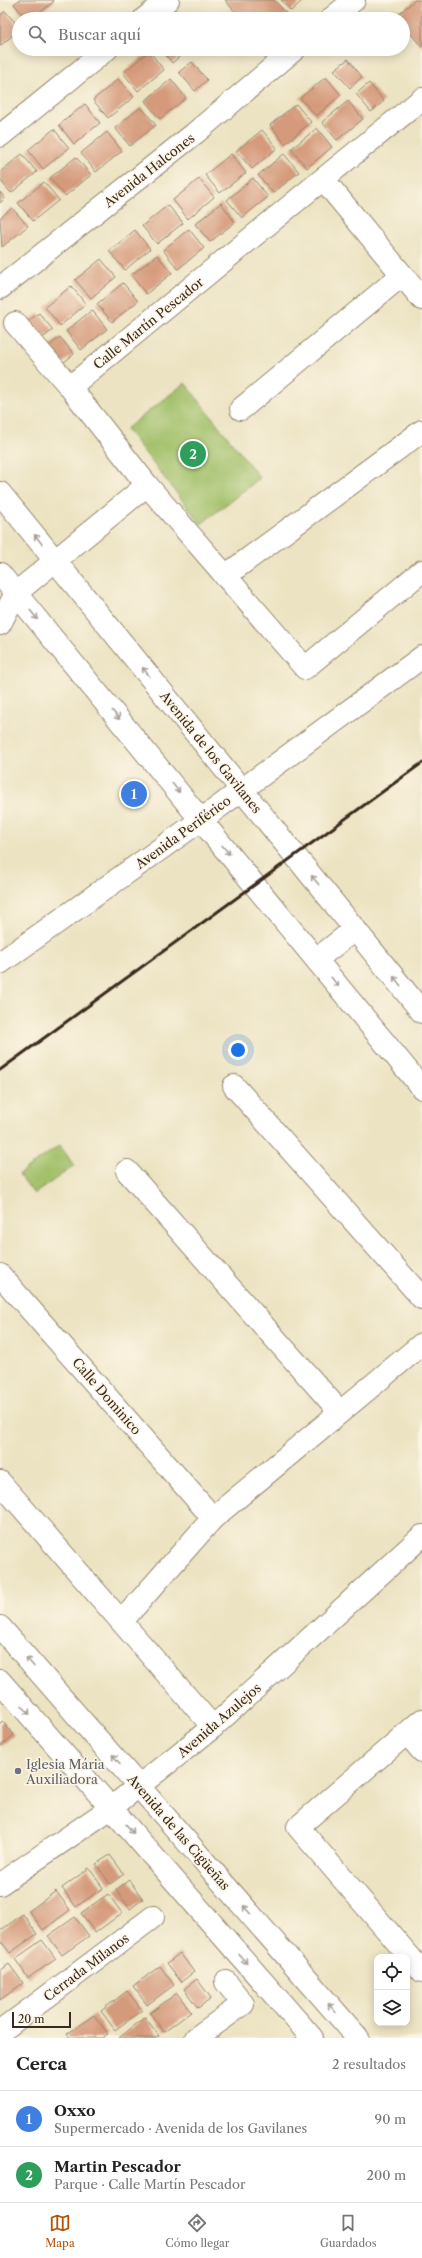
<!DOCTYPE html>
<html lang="es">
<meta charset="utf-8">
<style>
:root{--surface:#fff;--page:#f2f2f2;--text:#222;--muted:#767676;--line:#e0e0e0;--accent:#b45309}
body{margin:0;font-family:"Libre Caslon Text",serif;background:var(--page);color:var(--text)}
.controls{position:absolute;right:12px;bottom:12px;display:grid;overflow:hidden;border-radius:8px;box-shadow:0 2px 10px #0003}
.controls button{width:36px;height:36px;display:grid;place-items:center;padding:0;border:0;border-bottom:1px solid var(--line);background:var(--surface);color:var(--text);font:20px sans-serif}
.scale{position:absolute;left:12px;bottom:10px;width:59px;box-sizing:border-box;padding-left:4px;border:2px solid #3b2a1e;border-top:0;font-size:11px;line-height:14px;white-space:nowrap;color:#3b2a1e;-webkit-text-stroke:3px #fcf5e5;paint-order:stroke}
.you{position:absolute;left:238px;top:1050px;width:14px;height:14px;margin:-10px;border:3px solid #fff;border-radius:50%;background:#1a73e8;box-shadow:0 0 0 6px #1a73e833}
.badge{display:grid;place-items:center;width:26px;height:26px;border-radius:50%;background:var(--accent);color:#fff;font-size:13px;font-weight:700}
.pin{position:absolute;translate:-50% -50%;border:2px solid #fff;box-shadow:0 1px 4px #0006}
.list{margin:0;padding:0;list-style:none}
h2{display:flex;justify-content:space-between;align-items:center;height:52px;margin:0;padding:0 16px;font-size:17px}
h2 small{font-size:13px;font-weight:400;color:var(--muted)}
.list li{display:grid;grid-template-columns:26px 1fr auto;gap:12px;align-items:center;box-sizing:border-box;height:56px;padding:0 16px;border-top:1px solid var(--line)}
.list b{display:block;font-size:15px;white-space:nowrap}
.list p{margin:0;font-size:13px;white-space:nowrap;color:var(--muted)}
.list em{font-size:13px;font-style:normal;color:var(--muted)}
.icon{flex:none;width:22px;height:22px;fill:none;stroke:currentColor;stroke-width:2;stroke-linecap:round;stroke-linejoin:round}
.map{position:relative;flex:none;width:422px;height:2038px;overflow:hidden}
.search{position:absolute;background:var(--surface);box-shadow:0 2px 10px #0003;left:12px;right:12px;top:12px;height:44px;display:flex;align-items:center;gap:10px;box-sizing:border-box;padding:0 14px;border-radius:22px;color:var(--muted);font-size:15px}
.sheet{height:164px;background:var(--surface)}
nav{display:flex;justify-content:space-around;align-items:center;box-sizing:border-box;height:56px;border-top:1px solid var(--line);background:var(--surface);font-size:11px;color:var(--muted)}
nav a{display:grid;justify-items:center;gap:2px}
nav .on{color:var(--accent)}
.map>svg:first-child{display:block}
.green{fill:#a0bf68;stroke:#6e7443}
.building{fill:#d59a7c}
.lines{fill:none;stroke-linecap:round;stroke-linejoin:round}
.minor-casing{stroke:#948670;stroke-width:24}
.major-casing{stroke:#948670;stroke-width:24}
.minor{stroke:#fff;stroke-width:22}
.major{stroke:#fff;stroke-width:22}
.rail{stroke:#3b2a1e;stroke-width:3}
.oneway{stroke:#a79f9a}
.worship-dot{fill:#6b7280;stroke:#fcf5e5;stroke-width:1.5}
.labels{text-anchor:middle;stroke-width:3;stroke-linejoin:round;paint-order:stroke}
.street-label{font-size:13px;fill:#3b2a1e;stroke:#fcf5e5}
.worship-label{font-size:13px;fill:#5b616d;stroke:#fcf5e5;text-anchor:start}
</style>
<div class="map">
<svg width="422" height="2038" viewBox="0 0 422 2038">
<rect width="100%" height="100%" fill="#fcf5e5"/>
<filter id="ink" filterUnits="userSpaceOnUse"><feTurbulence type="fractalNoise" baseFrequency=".025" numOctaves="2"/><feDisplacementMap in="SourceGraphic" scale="8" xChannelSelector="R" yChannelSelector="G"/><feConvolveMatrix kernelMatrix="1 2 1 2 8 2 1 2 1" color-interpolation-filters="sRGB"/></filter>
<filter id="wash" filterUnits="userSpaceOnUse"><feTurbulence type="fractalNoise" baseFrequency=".012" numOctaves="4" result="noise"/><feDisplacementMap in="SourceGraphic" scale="16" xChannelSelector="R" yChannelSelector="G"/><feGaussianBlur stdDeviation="0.9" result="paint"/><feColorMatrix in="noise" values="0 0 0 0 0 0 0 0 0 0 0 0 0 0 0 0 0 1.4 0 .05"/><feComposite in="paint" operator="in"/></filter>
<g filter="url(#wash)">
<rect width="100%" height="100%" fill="#ece3c2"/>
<g class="green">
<polygon points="185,383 260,478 201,524 126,429"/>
<polygon points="60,1145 74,1166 34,1194 19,1174"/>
</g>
<g id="blocks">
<g class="building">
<polygon points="19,0 53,0 54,1 33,19 26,19 14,4"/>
<polygon points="225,0 274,0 288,15 283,19 241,19"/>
<polygon points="281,0 303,0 291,11"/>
<polygon points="415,0 422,0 422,47 403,25 403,19 398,19 396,16"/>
<polygon points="5,11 19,27 19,30 0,46 0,16"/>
<polygon points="161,49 183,49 185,52 172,63"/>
<polygon points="149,51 164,70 138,91 123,73"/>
<polygon points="348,59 362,77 350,88 334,70"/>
<polygon points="192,62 207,80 195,91 179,72"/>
<polygon points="326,77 341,95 316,116 300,98"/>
<polygon points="118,79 134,97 108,118 93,100"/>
<polygon points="171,79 186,98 160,119 145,101"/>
<polygon points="369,83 384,101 371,112 356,94"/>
<polygon points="348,101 363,119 337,140 322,122"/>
<polygon points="85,104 100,123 74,144 59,125"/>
<polygon points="296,104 311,122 285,144 270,125"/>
<polygon points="141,107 156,125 130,146 115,128"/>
<polygon points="317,128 332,147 307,168 291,149"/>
<polygon points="54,129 69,148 43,169 28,150"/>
<polygon points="262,130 277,148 252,169 236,151"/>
<polygon points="107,132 122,151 96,172 81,153"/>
<polygon points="22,154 37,172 11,193 0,180 0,172"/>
<polygon points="231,154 246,173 220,193 205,175"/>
<polygon points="284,154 299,172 273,193 258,175"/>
<polygon points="76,157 91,175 65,196 50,178"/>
<polygon points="253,178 268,197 242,218 227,200"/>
<polygon points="199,179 214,197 188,219 173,200"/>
<polygon points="44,182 59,200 33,221 18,203"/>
<polygon points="0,192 5,198 0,203"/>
<polygon points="221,203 235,222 210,242 195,224"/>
<polygon points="168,205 183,223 157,244 142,226"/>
<polygon points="12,208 28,226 2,247 0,218"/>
<polygon points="189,229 204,248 178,269 163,250"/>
<polygon points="135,230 150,249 125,270 109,251"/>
<polygon points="157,255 172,273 146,294 131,275"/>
<polygon points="101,259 116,277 91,298 75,280"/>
<polygon points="123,283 138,301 112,322 97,304"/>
<polygon points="71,286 86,304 60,326 45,307"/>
<polygon points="92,310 107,329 81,350 66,331"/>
<polygon points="39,313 53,330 41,339 27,322"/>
<polygon points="60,337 74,354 63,363 49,346"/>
<polygon points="2,1721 14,1735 0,1747 0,1723"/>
<polygon points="110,1855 124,1874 110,1884 96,1864"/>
<polygon points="89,1868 103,1888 76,1907 62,1888"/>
<polygon points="129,1880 143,1899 130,1909 116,1890"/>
<polygon points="56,1891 70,1910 43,1930 29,1911"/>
<polygon points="108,1894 122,1913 95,1933 81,1913"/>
<polygon points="23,1914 37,1934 10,1953 0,1940 0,1931"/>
<polygon points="75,1917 89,1936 62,1955 48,1936"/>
<polygon points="42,1940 56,1959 28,1978 15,1959"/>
<polygon points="180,1953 194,1972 181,1982 167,1963"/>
<polygon points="9,1964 23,1983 0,2000 0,1971"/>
<polygon points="160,1966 174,1985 147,2005 133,1986"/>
<polygon points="197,1979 211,1998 198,2008 184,1989"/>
<polygon points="127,1991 142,2010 115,2030 101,2011"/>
<polygon points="177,1993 191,2012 164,2032 150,2013"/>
<polygon points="94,2015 108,2034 102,2038 70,2038 67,2034"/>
<polygon points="145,2017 159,2036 156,2038 119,2038"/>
</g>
</g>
</g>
<g filter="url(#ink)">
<use href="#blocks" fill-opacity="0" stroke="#948670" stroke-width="1"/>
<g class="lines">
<defs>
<g id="minor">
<polyline points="144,19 168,0"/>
<polyline points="0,136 107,49"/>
<polyline points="323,179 422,99"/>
<polyline points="422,299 323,179 70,387 147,485 305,668 422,571"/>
<polyline points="15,323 70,387"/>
<polyline points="241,409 402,275"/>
<polyline points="0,493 241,789"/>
<polyline points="0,574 201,820"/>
<polyline points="225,576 422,431"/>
<polyline points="0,624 16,593 147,485"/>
<polyline points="234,1086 422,1298"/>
<polyline points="127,1171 340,1412"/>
<polyline points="0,1275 213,1518"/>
<polyline points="0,1482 213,1727"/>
<polyline points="122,1621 213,1518 422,1344"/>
<polyline points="0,1627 358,2038"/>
<polyline points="0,1681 312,2038"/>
<polyline points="422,1720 298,1827 422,1971"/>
<polyline points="407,1733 422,1751"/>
<polyline points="0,2032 153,1917"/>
<polyline points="196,2038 243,2004 226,1982"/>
</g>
<g id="major">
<polyline points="331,19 354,0"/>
<polyline points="0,288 194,134 295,49"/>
<polyline points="241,789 422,1012"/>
<polyline points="201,820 422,1088"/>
<polyline points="317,959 355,929"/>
<polyline points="0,963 201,820 422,657"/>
<polyline points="0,1884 111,1808 213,1727 422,1536"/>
</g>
</defs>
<use href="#minor" class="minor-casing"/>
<use href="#major" class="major-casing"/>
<use href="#minor" class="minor"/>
<use href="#major" class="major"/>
<polyline class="rail" points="0,1070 422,763"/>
</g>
<defs><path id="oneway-shaft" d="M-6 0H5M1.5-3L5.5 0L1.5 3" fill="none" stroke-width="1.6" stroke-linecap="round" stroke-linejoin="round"/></defs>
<g class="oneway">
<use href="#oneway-shaft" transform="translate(38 539) rotate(-129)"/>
<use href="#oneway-shaft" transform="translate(34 615) rotate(51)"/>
<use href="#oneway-shaft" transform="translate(146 672) rotate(-129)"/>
<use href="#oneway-shaft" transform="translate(116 715) rotate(51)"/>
<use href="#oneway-shaft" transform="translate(176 788) rotate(51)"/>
<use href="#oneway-shaft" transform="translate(226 850) rotate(50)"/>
<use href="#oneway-shaft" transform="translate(315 880) rotate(-129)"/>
<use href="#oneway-shaft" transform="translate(397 981) rotate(-129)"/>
<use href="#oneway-shaft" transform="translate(335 982) rotate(51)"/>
<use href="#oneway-shaft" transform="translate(30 1662) rotate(-131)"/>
<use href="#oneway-shaft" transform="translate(26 1710) rotate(49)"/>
<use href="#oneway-shaft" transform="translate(116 1759) rotate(-131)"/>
<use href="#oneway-shaft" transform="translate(130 1829) rotate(49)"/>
<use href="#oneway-shaft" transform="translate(247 1910) rotate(-131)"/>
<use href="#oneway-shaft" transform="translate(243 1959) rotate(49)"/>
<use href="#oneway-shaft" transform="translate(332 2008) rotate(-131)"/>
</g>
</g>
<circle class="worship-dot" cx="18" cy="1771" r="4"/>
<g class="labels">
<g class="street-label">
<text transform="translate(149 170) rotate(-38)" y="5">Avenida Halcones</text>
<text transform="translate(148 323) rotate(-39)" y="5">Calle Martín Pescador</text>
<text transform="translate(211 752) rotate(51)" y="5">Avenida de los Gavilanes</text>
<text transform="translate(183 832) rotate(-36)" y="5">Avenida Periférico</text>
<text transform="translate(107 1396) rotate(49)" y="5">Calle Dominico</text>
<text transform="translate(219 1720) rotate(-41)" y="5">Avenida Azulejos</text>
<text transform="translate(179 1832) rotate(49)" y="5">Avenida de las Cigüeñas</text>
<text transform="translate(86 1967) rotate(-37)" y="5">Cerrada Milanos</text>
</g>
<g class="worship-label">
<text x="26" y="1769">Iglesia Mária<tspan x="26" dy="15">Auxiliadora</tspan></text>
</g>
</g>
</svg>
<div class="controls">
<button><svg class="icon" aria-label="locate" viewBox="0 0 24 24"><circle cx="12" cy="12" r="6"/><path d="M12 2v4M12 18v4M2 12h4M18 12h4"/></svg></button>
<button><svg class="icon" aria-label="layers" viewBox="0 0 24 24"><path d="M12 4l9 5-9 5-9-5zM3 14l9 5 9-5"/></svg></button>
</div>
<div class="scale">20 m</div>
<div class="you"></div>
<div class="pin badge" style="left:134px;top:794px;background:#3f7fe0">1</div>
<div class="pin badge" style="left:193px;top:454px;background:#2e9e5b">2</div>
<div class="search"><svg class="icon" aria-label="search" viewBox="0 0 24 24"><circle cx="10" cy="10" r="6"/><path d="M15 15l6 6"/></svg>Buscar aquí</div>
</div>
<section class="sheet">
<h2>Cerca<small>2 resultados</small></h2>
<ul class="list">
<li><span class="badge" style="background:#3f7fe0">1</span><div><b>Oxxo</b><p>Supermercado · Avenida de los Gavilanes</p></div><em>90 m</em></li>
<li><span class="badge" style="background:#2e9e5b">2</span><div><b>Martin Pescador</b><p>Parque · Calle Martín Pescador</p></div><em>200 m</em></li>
</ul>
</section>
<nav>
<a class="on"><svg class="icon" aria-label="map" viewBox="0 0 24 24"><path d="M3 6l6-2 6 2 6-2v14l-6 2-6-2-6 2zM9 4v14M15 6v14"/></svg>Mapa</a>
<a><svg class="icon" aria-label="directions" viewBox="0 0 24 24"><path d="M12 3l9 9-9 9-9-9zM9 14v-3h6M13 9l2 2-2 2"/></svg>Cómo llegar</a>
<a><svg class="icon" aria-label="saved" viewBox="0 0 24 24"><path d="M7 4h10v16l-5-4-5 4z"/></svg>Guardados</a>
</nav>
